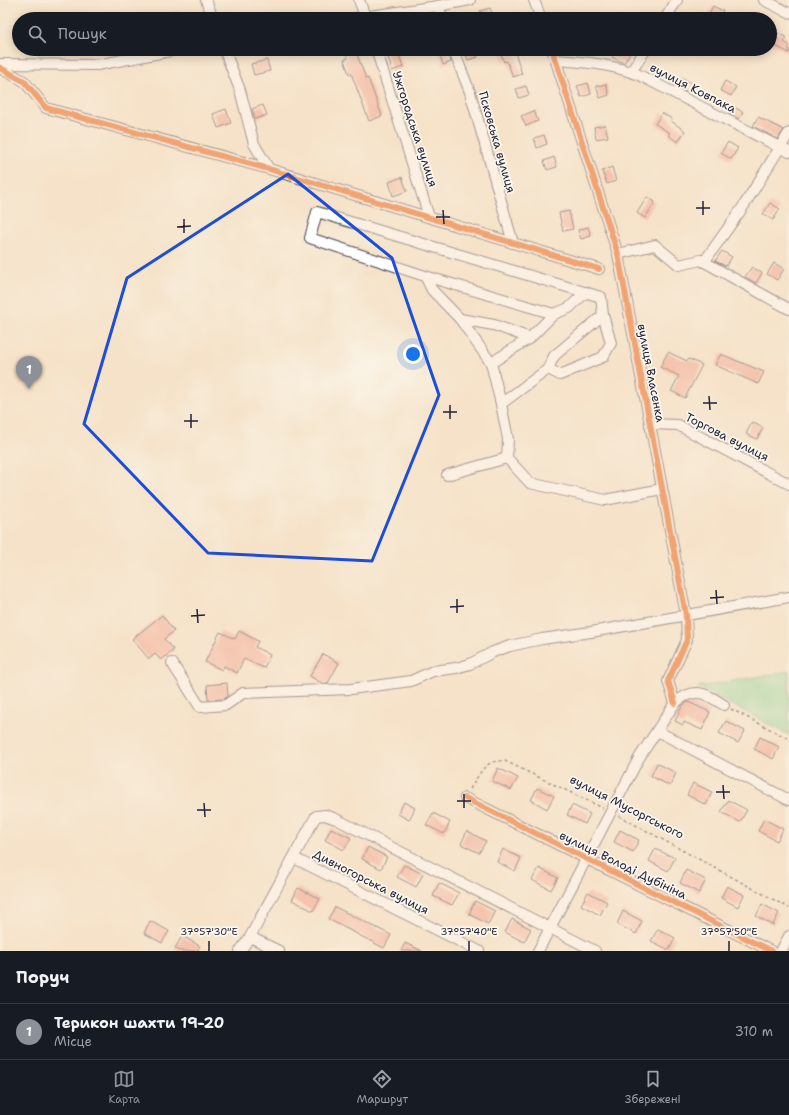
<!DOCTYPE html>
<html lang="uk">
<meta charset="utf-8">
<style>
:root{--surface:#171b24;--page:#242831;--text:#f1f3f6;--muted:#9ea1a6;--line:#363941;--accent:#8c9099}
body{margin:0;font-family:"Shantell Sans",sans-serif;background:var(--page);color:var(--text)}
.you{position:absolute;left:413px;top:354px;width:14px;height:14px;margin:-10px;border:3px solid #fff;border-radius:50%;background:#1a73e8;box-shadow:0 0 0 6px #1a73e833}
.badge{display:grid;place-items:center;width:26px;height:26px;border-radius:50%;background:var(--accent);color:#fff;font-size:13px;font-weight:700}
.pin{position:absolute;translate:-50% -33px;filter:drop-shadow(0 1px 2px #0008)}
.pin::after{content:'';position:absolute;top:21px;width:14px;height:12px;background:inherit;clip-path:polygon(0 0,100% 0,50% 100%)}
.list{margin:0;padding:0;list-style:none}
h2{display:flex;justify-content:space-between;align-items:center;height:52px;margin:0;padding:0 16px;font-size:17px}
h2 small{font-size:13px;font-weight:400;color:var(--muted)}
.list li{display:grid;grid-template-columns:26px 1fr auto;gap:12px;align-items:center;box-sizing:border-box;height:56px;padding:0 16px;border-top:1px solid var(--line)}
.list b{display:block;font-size:15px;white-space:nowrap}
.list p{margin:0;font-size:13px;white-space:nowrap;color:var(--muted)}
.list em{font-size:13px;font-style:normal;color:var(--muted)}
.icon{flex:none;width:22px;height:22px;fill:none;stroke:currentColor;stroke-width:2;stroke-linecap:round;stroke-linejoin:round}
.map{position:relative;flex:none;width:789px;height:951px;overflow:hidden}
.search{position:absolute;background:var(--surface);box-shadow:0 2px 10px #0003;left:12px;right:12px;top:12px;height:44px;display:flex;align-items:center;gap:10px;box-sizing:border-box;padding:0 14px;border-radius:22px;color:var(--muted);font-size:15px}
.sheet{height:108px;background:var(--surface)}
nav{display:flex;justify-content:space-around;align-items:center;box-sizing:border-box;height:56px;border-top:1px solid var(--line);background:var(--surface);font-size:11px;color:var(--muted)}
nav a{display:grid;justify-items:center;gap:2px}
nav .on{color:var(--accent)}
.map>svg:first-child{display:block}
.green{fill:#81d496;stroke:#527b68}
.building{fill:#f39f8d}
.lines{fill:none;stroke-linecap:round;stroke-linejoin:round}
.minor-casing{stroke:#423f50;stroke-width:12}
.path{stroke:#423f50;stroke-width:1.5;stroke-dasharray:3 3;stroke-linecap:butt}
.minor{stroke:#fff;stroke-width:10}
.cycleway-casing{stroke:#fbf7ec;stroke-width:8}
.cycleway{stroke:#e8590c;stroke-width:6}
.marked{fill:none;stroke:#1d4ed8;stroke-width:3;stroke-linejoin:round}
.ticks{fill:none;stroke:#22223b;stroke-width:1.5}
.labels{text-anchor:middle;stroke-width:3.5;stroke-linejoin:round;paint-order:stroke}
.street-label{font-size:12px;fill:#22223b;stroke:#fbf7ec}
.ticks-label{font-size:10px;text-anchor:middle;fill:#22223b;stroke:#fbf7ec;stroke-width:3.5;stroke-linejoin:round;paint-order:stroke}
</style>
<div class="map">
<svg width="789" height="951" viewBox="0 0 789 951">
<rect width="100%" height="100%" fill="#fbf7ec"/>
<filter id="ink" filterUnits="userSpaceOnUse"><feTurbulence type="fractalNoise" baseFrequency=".025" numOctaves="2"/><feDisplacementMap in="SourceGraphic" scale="8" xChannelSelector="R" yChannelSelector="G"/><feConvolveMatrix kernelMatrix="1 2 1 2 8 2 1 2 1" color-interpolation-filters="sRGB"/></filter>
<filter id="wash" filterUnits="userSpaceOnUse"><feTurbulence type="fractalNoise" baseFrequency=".012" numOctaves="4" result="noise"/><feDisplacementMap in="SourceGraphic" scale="16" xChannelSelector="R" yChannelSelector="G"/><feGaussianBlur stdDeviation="0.9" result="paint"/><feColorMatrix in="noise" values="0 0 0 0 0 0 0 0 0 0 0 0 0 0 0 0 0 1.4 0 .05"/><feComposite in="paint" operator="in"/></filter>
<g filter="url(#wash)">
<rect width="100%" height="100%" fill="#f5e2c8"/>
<polygon class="green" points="789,671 789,735 698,687"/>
<g id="blocks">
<g class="building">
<polygon points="713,6 723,11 718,19 711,19 707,17"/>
<polygon points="490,8 494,19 483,19 480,11"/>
<polygon points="178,11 179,19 154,19 153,16"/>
<polygon points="770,29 787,38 784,42 789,45 789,53 770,43"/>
<polygon points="344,49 355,49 366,79 368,78 382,116 369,121 351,73 349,74 344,60 348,58"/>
<polygon points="386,49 397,49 403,67 392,71"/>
<polygon points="447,49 451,62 443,65 439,52"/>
<polygon points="464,49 475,49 478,57 468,60"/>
<polygon points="506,49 514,49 522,74 513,77 507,61 504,62 500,51"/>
<polygon points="617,49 624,49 630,53 624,63 612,57"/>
<polygon points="267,60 270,71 254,75 251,64"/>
<polygon points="682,78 693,84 688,93 677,87"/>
<polygon points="725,81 736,87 731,96 720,90"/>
<polygon points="588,83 591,94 581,97 577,86"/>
<polygon points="606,84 609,95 600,98 596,86"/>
<polygon points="526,86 529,95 519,98 516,89"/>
<polygon points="263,105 267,115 255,119 252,109"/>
<polygon points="732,106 743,112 739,119 728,113"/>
<polygon points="226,109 231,123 218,128 213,114"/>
<polygon points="534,111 538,121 526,126 521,116"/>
<polygon points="662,113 672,119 671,121 685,131 678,142 668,135 670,133 655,124"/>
<polygon points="758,117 784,130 778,139 753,126"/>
<polygon points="605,125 608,137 596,139 594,127"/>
<polygon points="544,135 547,144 537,148 534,138"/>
<polygon points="728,142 738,148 731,159 721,153"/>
<polygon points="554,157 557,167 547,170 544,161"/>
<polygon points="612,167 616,181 607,184 602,171"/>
<polygon points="402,177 407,191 393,196 389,182"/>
<polygon points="647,197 655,202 645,218 637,213"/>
<polygon points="770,203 780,209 773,220 763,214"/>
<polygon points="569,211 573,229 563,231 559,213"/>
<polygon points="588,227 591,236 581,239 578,230"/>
<polygon points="722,251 732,257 726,266 715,261"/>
<polygon points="774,263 784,269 777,280 767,274"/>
<polygon points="752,267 762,273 756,283 745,277"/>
<polygon points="668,352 687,361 689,359 702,365 685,398 671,391 679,376 660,367"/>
<polygon points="721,354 764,372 758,384 715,365"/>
<polygon points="752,422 763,428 757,439 746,434"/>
<polygon points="162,615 174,631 164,639 174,650 161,660 155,654 149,659 132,639"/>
<polygon points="239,631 258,641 255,647 270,655 264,668 244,659 237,673 224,666 222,670 205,662 220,632 235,639"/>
<polygon points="323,654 339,663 328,683 323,684 310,676"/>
<polygon points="227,683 228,696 224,699 208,700 207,685"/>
<polygon points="688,702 710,712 702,730 684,722 683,725 675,721 682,706"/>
<polygon points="726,721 745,731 738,743 719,733"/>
<polygon points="760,737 779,747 773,759 754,749"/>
<polygon points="657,763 676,773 670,786 651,776"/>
<polygon points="498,768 518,778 511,790 492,781"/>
<polygon points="693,783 712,792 706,805 687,795"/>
<polygon points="537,788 554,796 547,809 531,800"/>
<polygon points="728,800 747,810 740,822 721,812"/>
<polygon points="404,802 415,808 409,820 398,814"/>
<polygon points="572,805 590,814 585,824 567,815"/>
<polygon points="433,813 450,822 444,834 426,825"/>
<polygon points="764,819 783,829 777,841 758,831"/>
<polygon points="331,828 351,838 344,850 325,840"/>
<polygon points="620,830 639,840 633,852 614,842"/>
<polygon points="467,831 486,841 479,853 461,844"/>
<polygon points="368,847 387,857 381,869 362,859"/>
<polygon points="503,849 521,858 515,871 497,862"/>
<polygon points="655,849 675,858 668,871 649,861"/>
<polygon points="404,865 423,874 416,887 397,877"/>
<polygon points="539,868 558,878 551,890 532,880"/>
<polygon points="686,870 706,880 699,893 680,883"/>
<polygon points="439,883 459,893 452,905 433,896"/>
<polygon points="727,886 744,895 738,907 721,898"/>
<polygon points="298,888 320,899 313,911 292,900"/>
<polygon points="588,892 607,902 600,915 581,905"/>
<polygon points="475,901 495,911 488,924 469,914"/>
<polygon points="762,904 779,913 773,925 756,916"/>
<polygon points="335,907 391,935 384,948 328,919"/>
<polygon points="623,911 642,921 636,934 617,924"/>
<polygon points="512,919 531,929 524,942 505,932"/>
<polygon points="150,921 169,931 162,943 144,933"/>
<polygon points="658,929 675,938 669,950 651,941"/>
<polygon points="182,936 200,946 197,951 180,951 175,948"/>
<polygon points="405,943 422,951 401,951"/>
</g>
</g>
</g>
<g filter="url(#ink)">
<use href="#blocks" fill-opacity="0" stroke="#423f50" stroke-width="1"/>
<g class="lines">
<defs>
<g id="minor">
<polyline points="206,0 213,19"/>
<polyline points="359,0 366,19"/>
<polyline points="534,0 541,19"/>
<polyline points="764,0 789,13"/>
<polyline points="438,6 443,19"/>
<polyline points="350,19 438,6 470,0"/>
<polyline points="665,19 677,0"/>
<polyline points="224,49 240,90 254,144 269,169"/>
<polyline points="376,49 429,217"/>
<polyline points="453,49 470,92 513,243"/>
<polyline points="552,49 618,254 686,615 687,640 668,681 675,703"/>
<path d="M556 60C586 62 611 64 639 75L789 152"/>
<polyline points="0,64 97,65 181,49"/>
<polyline points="0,68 24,81 46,108 269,169 599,269"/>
<polyline points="631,72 646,49"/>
<polyline points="618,254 655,245 679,265 701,260 789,309"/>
<polyline points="704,262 743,207 789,133"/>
<polyline points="425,276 432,290 460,319 491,363"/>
<polyline points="554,314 569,308 586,292"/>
<polyline points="460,319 494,325 530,338"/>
<polyline points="548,369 560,375 603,357 611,343 603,315 601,297 317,212 310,238 425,276 554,314 530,338 491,363 501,404 508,439 507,458 530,483 605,500 662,489"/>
<polyline points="501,404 548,369 554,356 603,315"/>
<polyline points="650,424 678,425 789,484"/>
<polyline points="447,475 507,458"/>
<polyline points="172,663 200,707 226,705 243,693 351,689 411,681 433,671 456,668 470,664 493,652 510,646 542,639 591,632 789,597"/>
<polyline points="657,731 789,800"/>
<polyline points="465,798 771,951"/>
<polyline points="294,858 479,951"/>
<polyline points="250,937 279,951"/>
<polyline points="240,951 250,937 316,816 325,815 336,819 595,951"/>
<path d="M538 951 639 758 675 703C694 686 705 693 724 705"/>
<polyline points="781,951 789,936"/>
</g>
</defs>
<use href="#minor" class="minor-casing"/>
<g class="path">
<polyline points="731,709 789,739"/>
<path d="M470 789C480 774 484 759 505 761L603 808"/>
<polyline points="619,816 789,908"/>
</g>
<use href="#minor" class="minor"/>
<defs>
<g id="cycleway">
<polyline points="552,49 618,254 686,615 687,640 668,681 675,703"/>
<polyline points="0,68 24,81 46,108 269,169 599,269"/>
<polyline points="465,798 771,951"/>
</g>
</defs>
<use href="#cycleway" class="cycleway-casing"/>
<use href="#cycleway" class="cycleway"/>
</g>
</g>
<path d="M0 0H789V951H0ZM288 174 392 258 439 395 372 561 208 553 84 424 127 278Z" fill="#f5e2c8" fill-opacity=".55" fill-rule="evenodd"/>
<path class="marked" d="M288 174 392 258 439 395 372 561 208 553 84 424 127 278Z"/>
<path class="ticks" d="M703 201V215M696 208H710M443 210 444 224M436 217H450M184 219V233M177 227 191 226M709 396 710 410M703 403H717M450 405V419M443 412H457M191 414V428M184 421H198M716 590 717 604M710 598 724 597M457 599V613M450 607 464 606M197 609 198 623M191 616 205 615M723 785 724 799M716 792H730M464 794V808M457 801H471M204 803 205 817M197 810H211M209 941V951M469 941V951M729 941V951"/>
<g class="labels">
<g class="street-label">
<text transform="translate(693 88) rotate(27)" y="4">вулиця Ковпака</text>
<text transform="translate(415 129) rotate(72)" y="4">Ужгородська вулиця</text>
<text transform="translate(497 142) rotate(74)" y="4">Псковська вулиця</text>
<text transform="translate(651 373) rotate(79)" y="4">вулиця Власенка</text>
<text transform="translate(727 437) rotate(27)" y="4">Торгова вулиця</text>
<text transform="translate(627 807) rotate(27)" y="4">вулиця Мусоргського</text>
<text transform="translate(623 865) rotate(26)" y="4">вулиця Володі Дубініна</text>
<text transform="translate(371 882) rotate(27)" y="4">Дивногорська вулиця</text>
</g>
</g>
<g class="ticks-label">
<text x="209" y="935">37°57'30"E</text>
<text x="469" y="935">37°57'40"E</text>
<text x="729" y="935">37°57'50"E</text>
</g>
</svg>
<div class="you"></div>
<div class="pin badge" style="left:29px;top:389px">1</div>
<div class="search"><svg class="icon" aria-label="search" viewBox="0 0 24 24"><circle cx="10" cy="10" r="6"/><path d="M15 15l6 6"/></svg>Пошук</div>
</div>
<section class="sheet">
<h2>Поруч<small></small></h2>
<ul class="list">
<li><span class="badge">1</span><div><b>Терикон шахти 19-20</b><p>Місце</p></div><em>310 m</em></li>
</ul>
</section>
<nav>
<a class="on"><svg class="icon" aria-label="map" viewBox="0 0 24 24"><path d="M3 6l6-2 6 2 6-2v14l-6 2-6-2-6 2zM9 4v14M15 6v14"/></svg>Карта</a>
<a><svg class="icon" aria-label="directions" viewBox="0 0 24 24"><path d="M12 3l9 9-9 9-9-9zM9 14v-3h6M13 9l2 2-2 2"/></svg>Маршрут</a>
<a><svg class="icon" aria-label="saved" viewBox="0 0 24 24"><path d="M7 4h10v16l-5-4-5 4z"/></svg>Збережені</a>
</nav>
